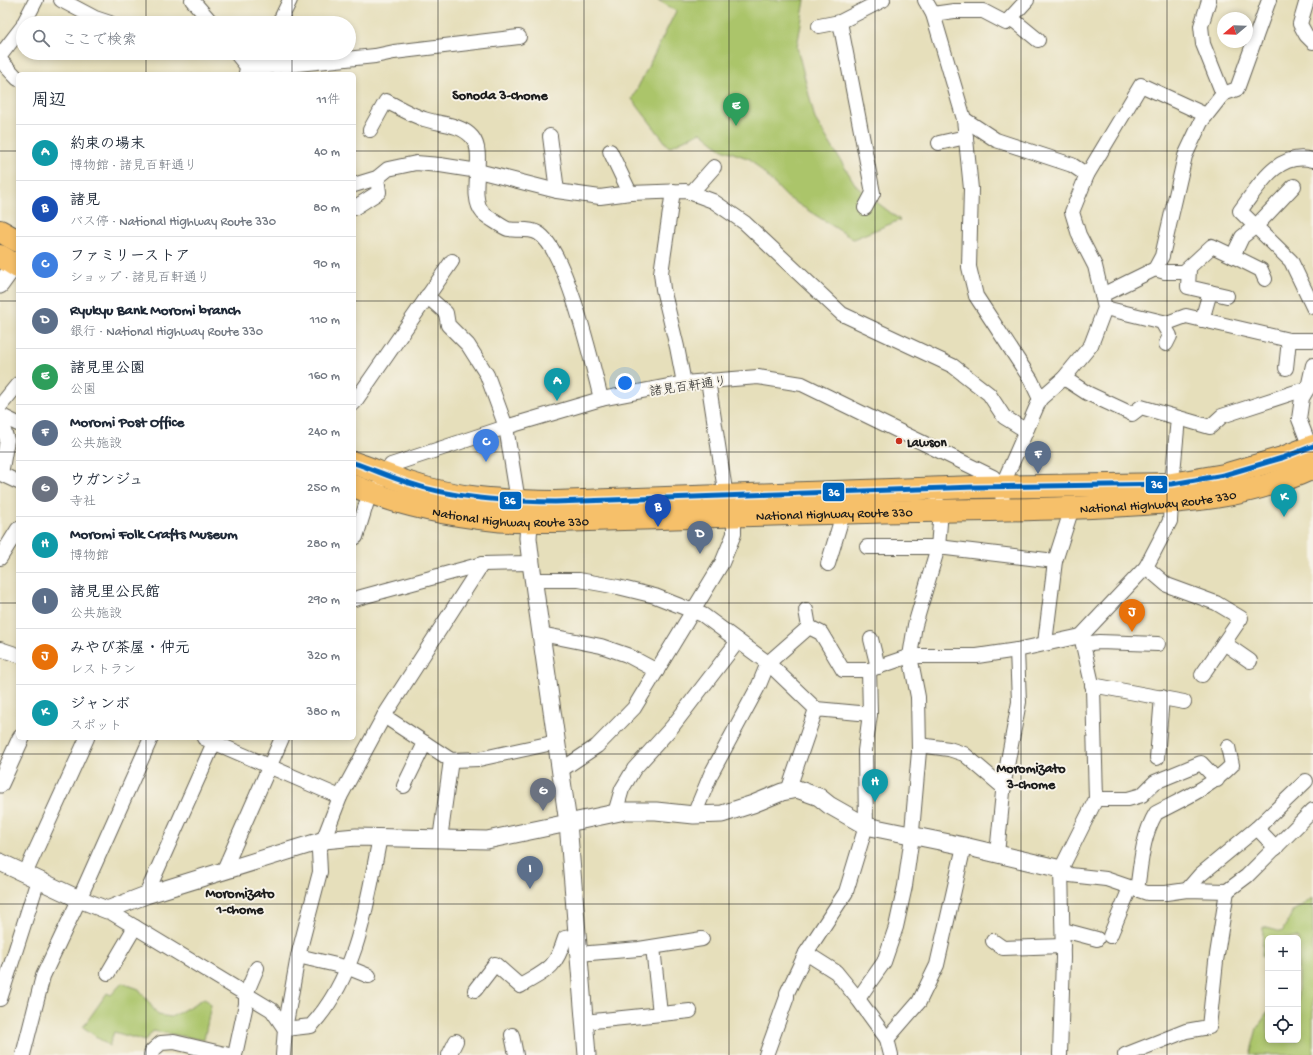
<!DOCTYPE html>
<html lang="ja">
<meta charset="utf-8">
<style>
:root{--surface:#fff;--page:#f6f6f7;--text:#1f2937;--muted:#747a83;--line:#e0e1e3;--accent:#111827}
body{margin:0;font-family:"Gochi Hand","Klee One",sans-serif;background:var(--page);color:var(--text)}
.controls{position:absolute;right:12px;bottom:12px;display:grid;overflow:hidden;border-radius:6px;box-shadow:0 2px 6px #0003}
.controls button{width:36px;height:36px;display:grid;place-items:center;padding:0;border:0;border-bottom:1px solid var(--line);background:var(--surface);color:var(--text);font:20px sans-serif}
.compass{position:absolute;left:1217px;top:12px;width:36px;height:36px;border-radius:50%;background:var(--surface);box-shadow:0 2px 6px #0003;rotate:251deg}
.you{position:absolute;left:625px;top:383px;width:14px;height:14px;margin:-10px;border:3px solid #fff;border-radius:50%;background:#1a73e8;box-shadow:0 0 0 6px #1a73e833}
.badge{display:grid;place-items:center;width:26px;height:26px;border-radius:50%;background:var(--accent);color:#fff;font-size:13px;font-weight:700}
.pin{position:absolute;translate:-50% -33px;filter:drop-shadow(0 1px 2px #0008)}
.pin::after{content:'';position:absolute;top:21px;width:14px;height:12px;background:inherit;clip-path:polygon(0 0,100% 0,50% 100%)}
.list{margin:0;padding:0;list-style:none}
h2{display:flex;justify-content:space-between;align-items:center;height:52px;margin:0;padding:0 16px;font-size:17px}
h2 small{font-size:13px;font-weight:400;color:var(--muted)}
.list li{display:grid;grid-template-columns:26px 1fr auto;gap:12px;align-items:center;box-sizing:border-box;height:56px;padding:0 16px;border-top:1px solid var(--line)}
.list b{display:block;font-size:15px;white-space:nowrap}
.list p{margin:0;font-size:13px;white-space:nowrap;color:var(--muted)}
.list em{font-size:13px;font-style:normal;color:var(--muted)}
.icon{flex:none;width:22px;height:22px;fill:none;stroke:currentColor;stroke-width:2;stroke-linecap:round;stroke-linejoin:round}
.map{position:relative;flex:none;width:1313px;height:1055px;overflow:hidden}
.search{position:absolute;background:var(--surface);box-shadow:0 2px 6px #0003;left:16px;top:16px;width:340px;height:44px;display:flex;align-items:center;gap:10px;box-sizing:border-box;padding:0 14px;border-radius:22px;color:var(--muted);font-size:15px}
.panel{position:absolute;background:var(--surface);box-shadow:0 2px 6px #0003;left:16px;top:72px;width:340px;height:668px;border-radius:6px}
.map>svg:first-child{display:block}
.park{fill:#abc56b;stroke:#647044}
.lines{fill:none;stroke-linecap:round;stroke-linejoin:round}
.minor-casing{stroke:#636054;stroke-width:16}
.tertiary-casing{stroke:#636054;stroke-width:19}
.trunk-casing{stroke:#636054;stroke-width:24}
.minor{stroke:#fff;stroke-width:14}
.tertiary{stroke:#fff;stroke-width:17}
.trunk{stroke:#f6c06b;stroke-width:22}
.bus-1-casing{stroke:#f7f3e8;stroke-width:8}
.bus-1{stroke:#0065bd;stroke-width:5}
.grid{fill:none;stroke:#1c1c1c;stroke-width:1;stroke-opacity:0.55}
.poi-dot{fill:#c8321e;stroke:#f7f3e8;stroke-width:1.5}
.labels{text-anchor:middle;stroke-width:4;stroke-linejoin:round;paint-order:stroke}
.street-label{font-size:13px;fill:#1c1c1c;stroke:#f7f3e8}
.poi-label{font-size:13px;font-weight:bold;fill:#1c1c1c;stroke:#f7f3e8;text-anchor:start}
.neighbourhood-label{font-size:14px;font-weight:bold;fill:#1c1c1c;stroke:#f7f3e8}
.line-badge{stroke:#f7f3e8;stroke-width:1.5}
.badge-label{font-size:11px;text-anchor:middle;font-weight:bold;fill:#fff}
</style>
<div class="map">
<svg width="1313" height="1055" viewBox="0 0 1313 1055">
<rect width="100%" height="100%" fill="#f7f3e8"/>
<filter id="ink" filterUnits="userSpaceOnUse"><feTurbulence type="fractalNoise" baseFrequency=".025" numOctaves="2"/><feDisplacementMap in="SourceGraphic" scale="8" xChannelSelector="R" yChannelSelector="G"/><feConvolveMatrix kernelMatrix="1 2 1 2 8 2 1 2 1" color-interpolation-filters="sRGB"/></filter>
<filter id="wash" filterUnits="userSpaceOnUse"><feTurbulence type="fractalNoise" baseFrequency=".012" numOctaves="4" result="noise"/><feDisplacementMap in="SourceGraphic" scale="16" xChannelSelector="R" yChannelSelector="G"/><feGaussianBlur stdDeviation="0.9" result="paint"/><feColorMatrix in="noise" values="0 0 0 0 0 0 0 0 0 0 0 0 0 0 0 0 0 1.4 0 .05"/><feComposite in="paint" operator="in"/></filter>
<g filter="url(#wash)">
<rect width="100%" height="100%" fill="#e6dfbb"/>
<g class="park">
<polygon points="658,0 805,0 797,47 815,119 857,187 900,220 853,239 787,197 750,159 722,149 701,132 669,147 632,99 676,11"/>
<polygon points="1313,898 1313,1055 1250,1055 1257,1028 1268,1012 1268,1040 1298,1040 1298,938 1268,938 1268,960 1262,957 1263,927 1282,932 1293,911"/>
<polygon points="122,983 139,989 158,1015 171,1017 205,998 211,1005 204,1040 153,1031 145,1041 114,1032 109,1046 83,1027 107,993 111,995"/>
</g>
</g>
<g filter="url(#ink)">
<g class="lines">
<defs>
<g id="minor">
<polyline points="61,0 95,18 110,23"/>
<polyline points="192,0 212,23"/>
<polyline points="925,0 933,14 964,119 971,189 969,267 976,296 1031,380 1040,399"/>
<polyline points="1307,0 1300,24 1306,35 1313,42"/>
<polyline points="933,14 954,11 983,11 1006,23 1027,0"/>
<polyline points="1011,18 1038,40"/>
<polyline points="24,23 36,0"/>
<polyline points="279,23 290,0"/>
<polyline points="819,26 840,22"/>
<polyline points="236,53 249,69"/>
<polyline points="0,56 23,26"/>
<polyline points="0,60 18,79"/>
<polyline points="249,69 375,56 394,52 519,37"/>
<polyline points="246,72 263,53"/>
<polyline points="1223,94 1237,89 1269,0"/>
<polyline points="964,119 996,140 1072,165 1087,175"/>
<path d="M370 130 386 101C398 107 411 115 424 119 439 124 461 124 472 137 487 154 467 195 483 213 486 216 504 228 508 229 518 231 529 228 538 233 566 249 593 366 601 399"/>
<polyline points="550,136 557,191"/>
<polyline points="939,143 966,137"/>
<polyline points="610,151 630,193"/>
<path d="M1313 160C1277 150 1258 187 1240 211L1291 261 1313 307"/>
<polyline points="354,185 377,178 388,169 416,163 440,165 478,171 557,191 600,197 630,193 686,191 713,201 745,223 842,314 953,366 989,394 1004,417 1025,430"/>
<polyline points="673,191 661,273 663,289 677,347 684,383"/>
<polyline points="691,193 714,167"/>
<polyline points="354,208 379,192 377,178"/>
<polyline points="865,208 873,193 840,22 883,0"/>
<polyline points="1233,256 1261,270 1265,279"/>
<polyline points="1155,269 1165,272 1184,272 1212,246 1233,256 1242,237 1256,226 1294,186"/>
<polyline points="1189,269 1188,287 1227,296"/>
<polyline points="1102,295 1155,269 1162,256 1185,156 1201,122 1223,94 1203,44 1201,26 1209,0"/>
<polyline points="427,296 446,313 448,325 468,345 487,375 506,427 518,501"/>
<polyline points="1105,308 1167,323 1186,316 1289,340 1313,340"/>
<polyline points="1202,320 1210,292"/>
<polyline points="1162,322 1170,336 1166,344"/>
<polyline points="1286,368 1289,340"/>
<polyline points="1064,378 1087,393 1132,414 1141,407 1210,427 1222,416 1308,388"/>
<polyline points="708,380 726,497"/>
<polyline points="354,403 452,261"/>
<polyline points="0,406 18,384"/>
<polyline points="0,415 18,424"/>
<polyline points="0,418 7,440 1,474 18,482"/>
<polyline points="1310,447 1299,419 1302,398 1308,388 1313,365"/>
<polyline points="381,481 391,465 506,427 601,399 684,383 758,377 802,384 993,477 1002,486"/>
<polyline points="1172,484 1178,418"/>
<polyline points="1003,510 1002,486 1040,399 1064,378 1091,345 1105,308 1095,266 1079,235 1072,212 1087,175 1141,85 1206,115"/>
<polyline points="354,538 356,537 370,492"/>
<polyline points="867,547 938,547 1055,561"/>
<polyline points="0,558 18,529"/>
<polyline points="828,564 843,514"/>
<polyline points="1146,567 1167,585 1216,603 1241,618 1202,675"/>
<polyline points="533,580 579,580 618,587 655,596 703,615 768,663 816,709"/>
<polyline points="354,599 482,564 531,563"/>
<polyline points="806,610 809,627"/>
<polyline points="541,634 601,646 627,655 657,671"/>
<polyline points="871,639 878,667"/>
<polyline points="1045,643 1055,561 1072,508"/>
<polyline points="1224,643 1250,661"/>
<polyline points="1083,644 1099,642 1158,644"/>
<polyline points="0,649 18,655"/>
<polyline points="1092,685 1184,702"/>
<polyline points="384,716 451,760 479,759 557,742"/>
<polyline points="204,738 340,797"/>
<polyline points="919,745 949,749 964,754 1004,788"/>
<polyline points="1157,758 1162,697"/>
<polyline points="561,770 597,746 634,708 722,563 734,534 734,517"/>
<polyline points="404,786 425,743"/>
<polyline points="788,791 816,709 870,714"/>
<polyline points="1096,799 1128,799 1142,795 1155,782 1201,763 1217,780"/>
<polyline points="615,813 622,789 634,769 672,727 738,641"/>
<polyline points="694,815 711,774 759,685 768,663 809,627 821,633 843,670 869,670 910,656 977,656 1017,650 1081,636"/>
<polyline points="1257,828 1276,848"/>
<polyline points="440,839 451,760"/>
<polyline points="997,854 1004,782 1019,702 1017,650"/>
<polyline points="1061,869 1070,875 1106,879 1147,893 1166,893 1187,890 1227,891 1247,876 1313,810"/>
<polyline points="223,872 282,738"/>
<polyline points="25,874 87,738"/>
<path d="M1137 890C1141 864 1142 836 1156 813 1183 799 1211 787 1232 765L1228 747"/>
<polyline points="1187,890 1200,875 1257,828 1306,781"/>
<polyline points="146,895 216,738"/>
<polyline points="107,910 272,1010 285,1029"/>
<polyline points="1063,930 1097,939"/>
<polyline points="1110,936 1130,888"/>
<polyline points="993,941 1003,948 1063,946"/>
<polyline points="653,947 660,1014"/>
<polyline points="806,953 836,972 858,999 887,1039 891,1055"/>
<polyline points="578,954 639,949 702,939"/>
<polyline points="298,956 349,968 369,976"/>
<polyline points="108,973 135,927"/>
<path d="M475 990 495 964 520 986C547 970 555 970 565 938L576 936"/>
<polyline points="0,999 38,880"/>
<polyline points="858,999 884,962 896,927 905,886 911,843 919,751 918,697 910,656 915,625 938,547 940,523 937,502"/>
<polyline points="584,1022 690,1011"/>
<path d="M285 1029 311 1026C358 975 367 903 380 837"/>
<polyline points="512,1035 516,1055"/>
<polyline points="887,1039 919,1002 937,965 964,846"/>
<polyline points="23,1055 43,976 77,904 151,738"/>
<polyline points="151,1055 152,1051 161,1043 174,1042 229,1055"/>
<polyline points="235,1055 246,1004 246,994 257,968"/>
<polyline points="283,1055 285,1029 298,956 320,872 319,851 340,797 384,716 482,564"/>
<polyline points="449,1055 456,1041"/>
<polyline points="766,1055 787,997 787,993 806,953 846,892 866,826 865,751 870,714 869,670"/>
<polyline points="1060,1055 1063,958 1061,869 1096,799 1093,688 1081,636 1146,567 1170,521 1171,503"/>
<polyline points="1125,1055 1186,1031 1209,1027 1216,961 1227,891"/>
</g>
<g id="tertiary">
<polyline points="0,285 18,260"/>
<polyline points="530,510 528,538 531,563 568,823 587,1055"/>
<polyline points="0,784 21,738"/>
<polyline points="0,862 79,899 107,910 146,895 324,840 356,837 487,840 625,811 656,811 694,815 722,814 753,804 782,792 797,789 819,797 829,805 866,826 964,846 1061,869"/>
</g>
<g id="trunk">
<polyline points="0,231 18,241"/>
<polyline points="0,256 18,267"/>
<path d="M354 463C372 469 390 477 409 483 455 499 506 501 555 502L975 487 1172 484 1224 475 1282 458 1313 446"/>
<path id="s1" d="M354 486C398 505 449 515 496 520 515 522 535 521 554 521 674 518 795 513 915 511 980 510 1046 510 1111 506 1184 502 1245 499 1313 468"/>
</g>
</defs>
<use href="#minor" class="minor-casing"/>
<use href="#tertiary" class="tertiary-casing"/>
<use href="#trunk" class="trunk-casing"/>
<use href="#minor" class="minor"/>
<use href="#tertiary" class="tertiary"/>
<use href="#trunk" class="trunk"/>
<defs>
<path id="bus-1" d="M354 463C372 469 390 477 409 483 455 499 506 501 555 502L975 487 1172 484 1224 475 1282 458 1313 446"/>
</defs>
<use href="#bus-1" class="bus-1-casing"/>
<use href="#bus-1" class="bus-1"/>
</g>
</g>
<path class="grid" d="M146 0V23M292 0V23M438 0V1055M584 0V1055M729 0V1055M875 0V1055M1021 0V1055M1167 0V1055M146 53V74M292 53V74M0 151H18M354 151H1313M0 301H18M354 301H1313M0 452H18M354 452H1313M0 603H18M354 603H1313M146 738V1055M292 738V1055M0 754H1313M0 904H1313"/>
<circle class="poi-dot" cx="899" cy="441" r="4"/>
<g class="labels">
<g class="street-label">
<text transform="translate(688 385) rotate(-8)" y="5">諸見百軒通り</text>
<text dy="5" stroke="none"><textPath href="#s1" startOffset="809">National Highway Route 330</textPath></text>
<text dy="5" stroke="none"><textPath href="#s1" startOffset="161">National Highway Route 330</textPath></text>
<text dy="5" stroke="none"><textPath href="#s1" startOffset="485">National Highway Route 330</textPath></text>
</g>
<g class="poi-label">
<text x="907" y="446">Lawson</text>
</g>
<g class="neighbourhood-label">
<text x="500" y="99">Sonoda 3-chome</text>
<text x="1031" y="772">Moromizato<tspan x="1031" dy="16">3-chome</tspan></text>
<text x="240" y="897">Moromizato<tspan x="240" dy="16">1-chome</tspan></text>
</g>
</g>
<g class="line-badge">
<rect x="1145" y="475" width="23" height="19" rx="4" fill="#0065bd"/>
<rect x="822" y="482" width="23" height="20" rx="4" fill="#0065bd"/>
<rect x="499" y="491" width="23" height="19" rx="4" fill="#0065bd"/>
</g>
<g class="badge-label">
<text x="1157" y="488">36</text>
<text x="834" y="496">36</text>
<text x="510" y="504">36</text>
</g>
</svg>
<div class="controls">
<button>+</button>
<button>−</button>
<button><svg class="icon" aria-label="locate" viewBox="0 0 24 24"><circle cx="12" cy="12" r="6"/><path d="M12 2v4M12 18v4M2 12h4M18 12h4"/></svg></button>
</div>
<svg class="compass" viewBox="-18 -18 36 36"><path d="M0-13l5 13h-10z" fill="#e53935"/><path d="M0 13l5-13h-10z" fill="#747a83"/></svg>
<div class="you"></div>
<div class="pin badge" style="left:557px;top:401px;background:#0f9aa8">A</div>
<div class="pin badge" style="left:658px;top:527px;background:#1a4fb4">B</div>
<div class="pin badge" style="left:486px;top:462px;background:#3f7fe0">C</div>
<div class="pin badge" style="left:700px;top:554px;background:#5c6f8a">D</div>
<div class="pin badge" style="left:736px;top:126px;background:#2e9e5b">E</div>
<div class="pin badge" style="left:1038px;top:474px;background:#5c6f8a">F</div>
<div class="pin badge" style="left:543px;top:811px;background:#6b7280">G</div>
<div class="pin badge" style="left:875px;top:802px;background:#0f9aa8">H</div>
<div class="pin badge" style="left:530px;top:889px;background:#5c6f8a">I</div>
<div class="pin badge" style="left:1132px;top:632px;background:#e8710a">J</div>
<div class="pin badge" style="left:1284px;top:517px;background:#0f9aa8">K</div>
<div class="search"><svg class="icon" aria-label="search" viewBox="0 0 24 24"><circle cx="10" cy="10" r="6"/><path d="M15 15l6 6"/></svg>ここで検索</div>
<section class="panel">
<h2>周辺<small>11件</small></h2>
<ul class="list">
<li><span class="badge" style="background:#0f9aa8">A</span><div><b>約束の場末</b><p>博物館 · 諸見百軒通り</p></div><em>40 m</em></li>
<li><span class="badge" style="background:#1a4fb4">B</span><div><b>諸見</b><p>バス停 · National Highway Route 330</p></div><em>80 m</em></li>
<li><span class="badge" style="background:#3f7fe0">C</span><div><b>ファミリーストア</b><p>ショップ · 諸見百軒通り</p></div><em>90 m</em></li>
<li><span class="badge" style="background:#5c6f8a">D</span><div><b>Ryukyu Bank Moromi branch</b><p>銀行 · National Highway Route 330</p></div><em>110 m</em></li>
<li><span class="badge" style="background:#2e9e5b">E</span><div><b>諸見里公園</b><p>公園</p></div><em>160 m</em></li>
<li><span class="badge" style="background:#5c6f8a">F</span><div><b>Moromi Post Office</b><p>公共施設</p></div><em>240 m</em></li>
<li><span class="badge" style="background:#6b7280">G</span><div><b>ウガンジュ</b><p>寺社</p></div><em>250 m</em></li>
<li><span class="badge" style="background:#0f9aa8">H</span><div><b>Moromi Folk Crafts Museum</b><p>博物館</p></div><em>280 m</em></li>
<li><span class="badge" style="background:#5c6f8a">I</span><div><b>諸見里公民館</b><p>公共施設</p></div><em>290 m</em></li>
<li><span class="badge" style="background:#e8710a">J</span><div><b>みやび茶屋・仲元</b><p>レストラン</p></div><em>320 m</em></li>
<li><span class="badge" style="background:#0f9aa8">K</span><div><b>ジャンボ</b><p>スポット</p></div><em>380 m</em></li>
</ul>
</section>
</div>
